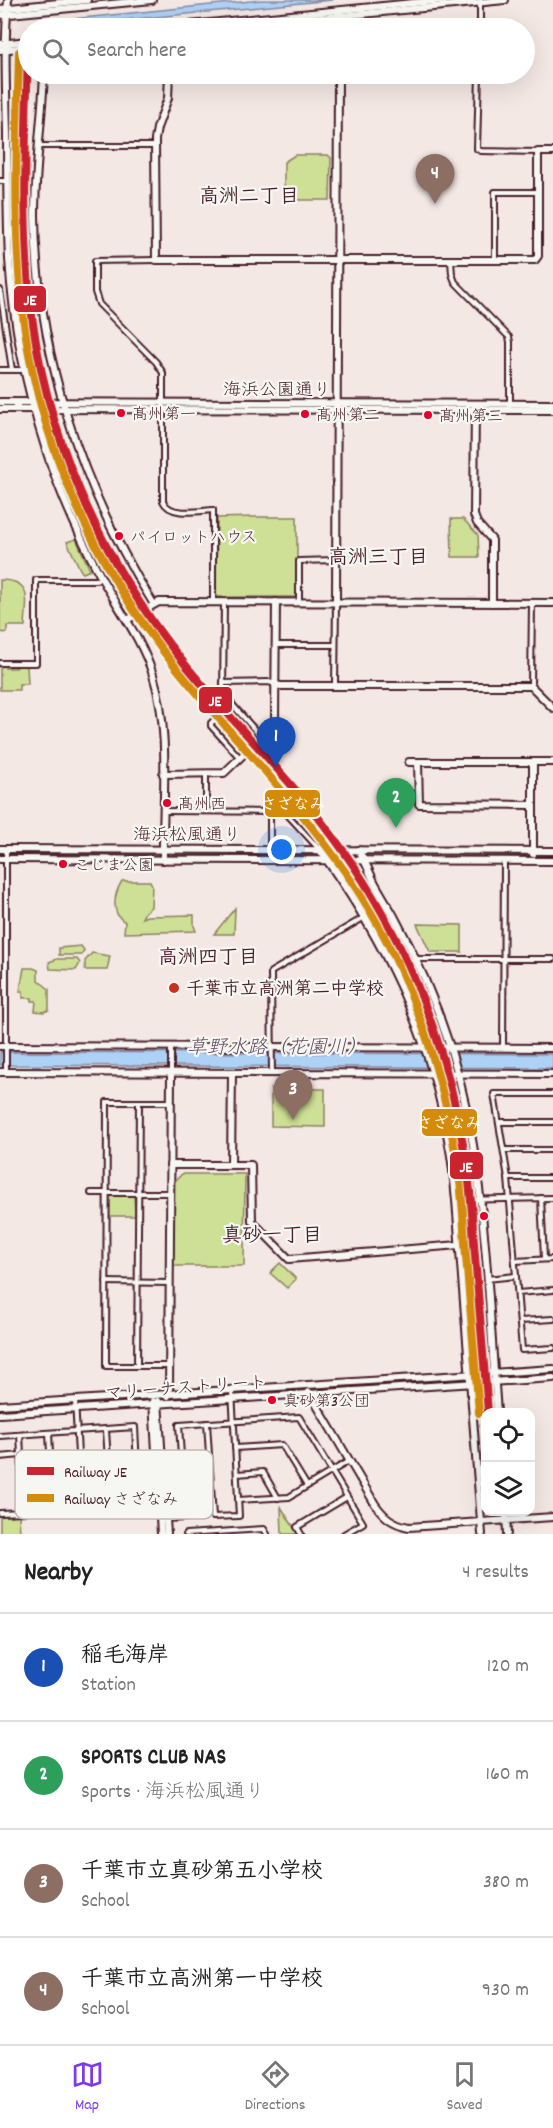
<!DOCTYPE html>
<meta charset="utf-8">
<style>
:root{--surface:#fff;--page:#f6f6f6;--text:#222;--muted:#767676;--line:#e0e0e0;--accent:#7c3aed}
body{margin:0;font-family:Dekko,"Klee One",sans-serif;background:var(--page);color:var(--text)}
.controls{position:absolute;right:18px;bottom:18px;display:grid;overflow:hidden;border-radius:12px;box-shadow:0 6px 24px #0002}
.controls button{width:54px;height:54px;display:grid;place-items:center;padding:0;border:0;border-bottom:2px solid var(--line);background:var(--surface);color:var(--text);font:30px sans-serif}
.you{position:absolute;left:282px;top:850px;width:21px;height:21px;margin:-15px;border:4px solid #fff;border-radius:50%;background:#1a73e8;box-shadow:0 0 0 9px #1a73e833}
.badge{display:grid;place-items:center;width:39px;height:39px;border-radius:50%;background:var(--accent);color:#fff;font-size:20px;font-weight:700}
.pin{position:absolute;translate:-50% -50px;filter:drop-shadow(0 2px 3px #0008)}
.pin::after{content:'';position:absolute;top:32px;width:21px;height:18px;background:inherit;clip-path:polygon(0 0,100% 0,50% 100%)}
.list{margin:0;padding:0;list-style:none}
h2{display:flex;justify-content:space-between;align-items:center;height:78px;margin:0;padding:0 24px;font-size:26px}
h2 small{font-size:20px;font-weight:400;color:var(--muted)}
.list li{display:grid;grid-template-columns:39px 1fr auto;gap:18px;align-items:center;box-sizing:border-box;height:108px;padding:0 24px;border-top:2px solid var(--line)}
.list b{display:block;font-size:22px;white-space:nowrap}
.list p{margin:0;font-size:20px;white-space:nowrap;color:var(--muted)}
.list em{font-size:20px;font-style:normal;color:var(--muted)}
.icon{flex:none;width:33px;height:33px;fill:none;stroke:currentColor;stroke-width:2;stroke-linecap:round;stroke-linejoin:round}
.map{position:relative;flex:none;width:553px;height:1534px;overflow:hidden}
.search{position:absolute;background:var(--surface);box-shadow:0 6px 24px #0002;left:18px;right:18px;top:18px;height:66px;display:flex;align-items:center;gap:15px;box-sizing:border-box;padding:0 21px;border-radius:33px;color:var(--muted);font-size:22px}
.sheet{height:510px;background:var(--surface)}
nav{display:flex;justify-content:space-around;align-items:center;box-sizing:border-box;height:84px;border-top:2px solid var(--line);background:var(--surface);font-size:16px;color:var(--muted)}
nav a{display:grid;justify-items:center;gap:3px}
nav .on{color:var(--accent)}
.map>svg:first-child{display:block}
.green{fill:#cee095;stroke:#8c8060;stroke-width:1.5}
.water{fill:#add2f6;stroke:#858aa5;stroke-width:1.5}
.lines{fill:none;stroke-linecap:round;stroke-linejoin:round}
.stream{stroke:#858aa5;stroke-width:1.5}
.street-casing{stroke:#4a1f2b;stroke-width:8}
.secondary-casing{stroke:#4a1f2b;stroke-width:10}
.street{stroke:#f6f6f2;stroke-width:4}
.secondary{stroke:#f6f6f2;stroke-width:6}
.rail-1-casing{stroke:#f6f6f2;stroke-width:12}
.rail-2-casing{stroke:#f6f6f2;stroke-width:12}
.rail-1{stroke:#c9242f;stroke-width:8}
.rail-2{stroke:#d48b09;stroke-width:8}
.bus-dot{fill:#e4002b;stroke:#f6f6f2;stroke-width:2}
.poi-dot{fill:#c8321e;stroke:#f6f6f2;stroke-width:2}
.labels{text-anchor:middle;stroke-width:4.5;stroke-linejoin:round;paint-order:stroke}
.bus-label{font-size:16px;fill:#4a1f2b;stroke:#f6f6f2;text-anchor:start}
.street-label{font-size:18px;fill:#4a1f2b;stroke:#f6f6f2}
.poi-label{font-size:18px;font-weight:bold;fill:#4a1f2b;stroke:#f6f6f2;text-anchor:start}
.neighbourhood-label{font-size:20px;font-weight:bold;fill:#4a1f2b;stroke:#f6f6f2}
.water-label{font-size:20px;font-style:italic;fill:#634c5e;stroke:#f6f6f2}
.key{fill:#f6f6f2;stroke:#c2b6b6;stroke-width:1.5}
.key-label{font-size:16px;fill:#4a1f2b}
.line-badge{stroke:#f6f6f2;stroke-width:2}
.badge-label{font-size:16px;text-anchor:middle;font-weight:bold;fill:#fff}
</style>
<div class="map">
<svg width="553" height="1534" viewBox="0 0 553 1534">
<rect width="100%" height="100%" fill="#f4e8e4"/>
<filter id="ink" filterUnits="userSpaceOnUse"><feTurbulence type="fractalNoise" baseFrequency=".0167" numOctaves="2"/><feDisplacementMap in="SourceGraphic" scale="12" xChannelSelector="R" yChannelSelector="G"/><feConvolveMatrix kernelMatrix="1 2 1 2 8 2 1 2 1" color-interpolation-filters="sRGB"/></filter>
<g filter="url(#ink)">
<g class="green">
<polygon points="295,155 328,155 331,158 330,200 284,200 284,162"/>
<polygon points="255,517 297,517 297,596 295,597 219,597 216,595 217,518"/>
<polygon points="451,519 463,519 478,535 479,557 452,557"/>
<polygon points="76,539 90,570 83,573 81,571 67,542"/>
<path d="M0 580C34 580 26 601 25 626H7V633L0 632Z"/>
<polygon points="5,666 5,668 16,668 18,666 27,666 28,684 19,684 19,690 0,690 0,667"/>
<polygon points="17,852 150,853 151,854 17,855"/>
<polygon points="176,853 304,853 305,854 304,856 176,856 174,854"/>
<polygon points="385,854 524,854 525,856 524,857 385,857"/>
<path d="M122 881H150L152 885 151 907 145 912 142 918 147 916 194 915V926L196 931 124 933 125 922C110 913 114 894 122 881Z"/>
<polygon points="235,908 234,934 214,934"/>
<polygon points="417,924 462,925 462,952 430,952"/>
<polygon points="81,946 84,950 82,955 59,955 59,948"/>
<polygon points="92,953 110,956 107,970 85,970 85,961"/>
<polygon points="57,959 77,959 80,963 76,970 50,969 49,962"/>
<polygon points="24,968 33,968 38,970 38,980 49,989 49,1010 44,1012 35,1011 36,1001 32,1001 32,998 23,998 23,991 20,991"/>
<polygon points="271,1089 325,1089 325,1127 271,1126"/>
<polygon points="182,1174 245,1174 244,1266 173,1266 173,1183"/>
<polygon points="110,1195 134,1195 135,1216 109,1216"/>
<polygon points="280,1263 296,1279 287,1288 270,1273"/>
<polygon points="281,1507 298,1534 282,1534"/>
<polygon points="19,1515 20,1534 0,1534 0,1516"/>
</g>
<g class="water">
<polygon points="261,0 333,0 41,28 42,22"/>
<polygon points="0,1052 553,1054 553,1068 0,1065"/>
</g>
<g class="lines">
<polyline class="stream" points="28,27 44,25"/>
<defs>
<g id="street">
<polyline points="480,28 480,1"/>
<polyline points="479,74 477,149 481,151 538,152"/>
<polyline points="40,146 155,146"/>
<polyline points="0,181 7,181"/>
<path d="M156 260 95 261V292L99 304 156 362 163 373V501C170 517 198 511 213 510V602"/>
<polyline points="495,260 495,192 538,192"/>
<polyline points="451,261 452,274 455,282 509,337 510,342 510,405"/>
<polyline points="0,290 12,370"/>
<polyline points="0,370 24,370"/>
<polyline points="299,602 299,561 336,560"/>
<polyline points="224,603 223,694 261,737"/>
<polyline points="276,645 335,645"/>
<polyline points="0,663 36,663 36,580 96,580 101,578"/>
<polyline points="223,683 269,682 275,684"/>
<polyline points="335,685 336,603"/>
<polyline points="531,685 532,603"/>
<polyline points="232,704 211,723 211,726 240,758"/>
<polyline points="163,811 285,812 319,849"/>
<polyline points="206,811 206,774"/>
<polyline points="270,812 270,850"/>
<polyline points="416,959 553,959"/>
<polyline points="503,1048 504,861"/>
<polyline points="6,1072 6,849"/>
<polyline points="171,1073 171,1047"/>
<polyline points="272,1073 271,972 387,904"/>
<polyline points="553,1094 494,1094 508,1178 522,1350 553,1348"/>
<polyline points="500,1122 553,1122"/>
<polyline points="504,1150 553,1150"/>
<polyline points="508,1178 553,1178"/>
<polyline points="91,1193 170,1193"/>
<polyline points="541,1198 544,1258"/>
<polyline points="456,1200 553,1198"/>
<polyline points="515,1261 553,1259"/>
<polyline points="487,1279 516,1276"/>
<polyline points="106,1282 169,1283"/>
<polyline points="518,1293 553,1290"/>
<polyline points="520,1321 553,1319"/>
<polyline points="137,1366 139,1102"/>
<polyline points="169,1366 106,1366 107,1102 170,1102"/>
<polyline points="207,1423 213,1517 239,1516 232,1391"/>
<polyline points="49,1433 53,1511 81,1509 75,1400"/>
<polyline points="0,1436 135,1427 139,1505 111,1507 106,1430"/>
<polyline points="235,1448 282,1445 307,1486"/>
<polyline points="0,1457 21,1455"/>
<polyline points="237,1474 263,1472 278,1498"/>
<polyline points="138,1481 158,1479"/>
<polyline points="238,1500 289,1497 349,1461"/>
<polyline points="0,1513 24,1512 20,1435"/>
<polyline points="166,1519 185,1518 179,1425 299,1417 363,1523 344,1534"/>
<polyline points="186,1534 264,1529 267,1534"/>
<polyline points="301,1534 297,1527 347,1497"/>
</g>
<g id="secondary">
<path d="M8 0C4 44 6 87 7 132 7 174 7 216 9 259 13 324 26 388 46 450 60 494 80 538 102 579 120 611 142 640 153 675 171 732 162 800 163 860"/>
<polyline points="0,9 87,0"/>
<polyline points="0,15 152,0"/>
<polyline points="158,28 444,0"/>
<polyline points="218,28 505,0"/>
<polyline points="338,28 338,14"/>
<polyline points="0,44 28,41"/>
<polyline points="0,50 28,47"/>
<path d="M44 74C42 120 35 168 35 215 36 352 81 488 153 603"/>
<polyline points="169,74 168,98 157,128 155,140 156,260 535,260 538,256 538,152 553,152"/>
<polyline points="0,402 553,404"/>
<polyline points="475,406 474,515 477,523 492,540 492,603"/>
<polyline points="0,409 553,410"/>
<polyline points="336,602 338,74"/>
<polyline points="127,620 159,602 553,603"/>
<polyline points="275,685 281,686 531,686 553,708"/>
<polyline points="409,762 553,762"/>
<polyline points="418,762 419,804 533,805"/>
<polyline points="163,774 224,773 274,725 275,720 276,602"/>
<polyline points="0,849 553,851"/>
<path d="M319 849C384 939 431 1035 449 1145 453 1163 454 1182 456 1200L482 1534"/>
<path d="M358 850C366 861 369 873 376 885 424 963 459 1054 473 1145 487 1233 490 1323 497 1412"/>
<polyline points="533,854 533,762"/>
<polyline points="0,859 553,861"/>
<polyline points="0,1046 553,1048"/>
<polyline points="0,1072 553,1074"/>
<polyline points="170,1165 251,1165 252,1221 289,1259 459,1245"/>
<polyline points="231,1165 232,1073"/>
<path d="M309 1392 375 1504C384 1517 393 1524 409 1527L553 1517"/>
<polyline points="168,1396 169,1394 171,1073"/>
<polyline points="153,1401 161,1534"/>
<polyline points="158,1401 167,1534"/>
<polyline points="0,1405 553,1369"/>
<polyline points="0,1414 553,1378"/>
<polyline points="506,1512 507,1534"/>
</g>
</defs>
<use href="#street" class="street-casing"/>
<use href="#secondary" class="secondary-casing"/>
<use href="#street" class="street"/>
<use href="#secondary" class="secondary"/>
<defs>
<path id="rail-1" d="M28 52C26 133 22 217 30 298 43 431 100 560 184 663 228 717 278 766 321 821 352 860 378 902 400 947 435 1019 458 1102 469 1182 472 1206 473 1231 475 1256 479 1308 484 1360 488 1412"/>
<path id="rail-2" d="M19 52C17 133 13 216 21 298 34 433 92 565 178 670 255 765 340 842 393 954 427 1025 449 1105 460 1182 463 1207 464 1232 466 1257 470 1309 475 1361 479 1413"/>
</defs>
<use href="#rail-1" class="rail-1-casing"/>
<use href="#rail-2" class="rail-2-casing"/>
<use href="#rail-1" class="rail-1"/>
<use href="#rail-2" class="rail-2"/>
</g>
</g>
<g class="bus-dot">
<circle cx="121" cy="413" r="5"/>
<circle cx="305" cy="414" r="5"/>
<circle cx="428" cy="415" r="5"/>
<circle cx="119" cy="536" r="5"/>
<circle cx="167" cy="803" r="5"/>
<circle cx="63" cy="864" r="5"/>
<circle cx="484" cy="1216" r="5"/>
<circle cx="272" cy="1400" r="5"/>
</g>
<circle class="poi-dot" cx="174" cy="988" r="6"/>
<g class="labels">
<g class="bus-label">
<text x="132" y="419">髙州第一</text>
<text x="316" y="420">髙州第二</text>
<text x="439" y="421">髙州第三</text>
<text x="130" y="542">パイロットハウス</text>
<text x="178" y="809">髙州西</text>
<text x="74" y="870">こじま公園</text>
<text x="283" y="1406">真砂第3公団</text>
</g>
<g class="street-label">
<text x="277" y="395">海浜公園通り</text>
<text x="187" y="840">海浜松風通り</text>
<text transform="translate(186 1387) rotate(-4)" y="6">マリーナストリート</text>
</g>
<g class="poi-label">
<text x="186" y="994">千葉市立高洲第二中学校</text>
</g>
<g class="neighbourhood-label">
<text x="249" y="202">高洲二丁目</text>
<text x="378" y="563">高洲三丁目</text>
<text x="208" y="963">高洲四丁目</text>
<text x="272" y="1241">真砂一丁目</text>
</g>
<g class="water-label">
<text x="277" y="1053">草野水路（花園川）</text>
</g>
</g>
<rect x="15" y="1450" width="198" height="69" rx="9" class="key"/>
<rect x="27" y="1467" width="27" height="8" fill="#c9242f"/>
<rect x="27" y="1494" width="27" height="8" fill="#d48b09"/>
<g class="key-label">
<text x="64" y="1477">Railway JE</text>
<text x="64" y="1504">Railway さざなみ</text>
</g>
<g class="line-badge">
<rect x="13" y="285" width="34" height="28" rx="6" fill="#c9242f"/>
<rect x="198" y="686" width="35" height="28" rx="6" fill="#c9242f"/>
<rect x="264" y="789" width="57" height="29" rx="6" fill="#d48b09"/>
<rect x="421" y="1108" width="57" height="29" rx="6" fill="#d48b09"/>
<rect x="449" y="1151" width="35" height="29" rx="6" fill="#c9242f"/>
</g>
<g class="badge-label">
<text x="30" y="305">JE</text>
<text x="215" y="706">JE</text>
<text x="293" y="809">さざなみ</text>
<text x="449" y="1128">さざなみ</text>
<text x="466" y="1172">JE</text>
</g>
</svg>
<div class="controls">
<button><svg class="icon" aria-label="locate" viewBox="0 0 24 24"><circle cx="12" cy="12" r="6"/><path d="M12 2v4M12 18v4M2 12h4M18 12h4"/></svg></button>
<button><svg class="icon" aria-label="layers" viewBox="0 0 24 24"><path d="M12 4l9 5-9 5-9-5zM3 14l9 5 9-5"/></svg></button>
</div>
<div class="you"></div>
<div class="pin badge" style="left:276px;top:767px;background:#1a4fb4">1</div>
<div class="pin badge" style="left:396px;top:828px;background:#2e9e5b">2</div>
<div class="pin badge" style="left:293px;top:1120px;background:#8d6e63">3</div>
<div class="pin badge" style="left:435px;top:204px;background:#8d6e63">4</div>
<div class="search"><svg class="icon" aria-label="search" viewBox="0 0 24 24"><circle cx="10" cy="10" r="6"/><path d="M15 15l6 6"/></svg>Search here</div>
</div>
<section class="sheet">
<h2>Nearby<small>4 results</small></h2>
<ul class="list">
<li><span class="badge" style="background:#1a4fb4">1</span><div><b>稲毛海岸</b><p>Station</p></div><em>120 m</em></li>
<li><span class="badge" style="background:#2e9e5b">2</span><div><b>SPORTS CLUB NAS</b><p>Sports · 海浜松風通り</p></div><em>160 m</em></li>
<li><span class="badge" style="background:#8d6e63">3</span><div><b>千葉市立真砂第五小学校</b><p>School</p></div><em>380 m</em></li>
<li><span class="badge" style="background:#8d6e63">4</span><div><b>千葉市立高洲第一中学校</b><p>School</p></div><em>930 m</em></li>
</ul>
</section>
<nav>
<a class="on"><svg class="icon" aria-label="map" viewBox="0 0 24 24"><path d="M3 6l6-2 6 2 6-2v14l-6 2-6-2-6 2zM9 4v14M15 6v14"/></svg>Map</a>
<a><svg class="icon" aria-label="directions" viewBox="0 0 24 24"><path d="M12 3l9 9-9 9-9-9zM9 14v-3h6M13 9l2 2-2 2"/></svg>Directions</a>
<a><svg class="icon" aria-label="saved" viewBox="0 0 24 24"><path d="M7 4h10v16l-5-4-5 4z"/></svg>Saved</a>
</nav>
